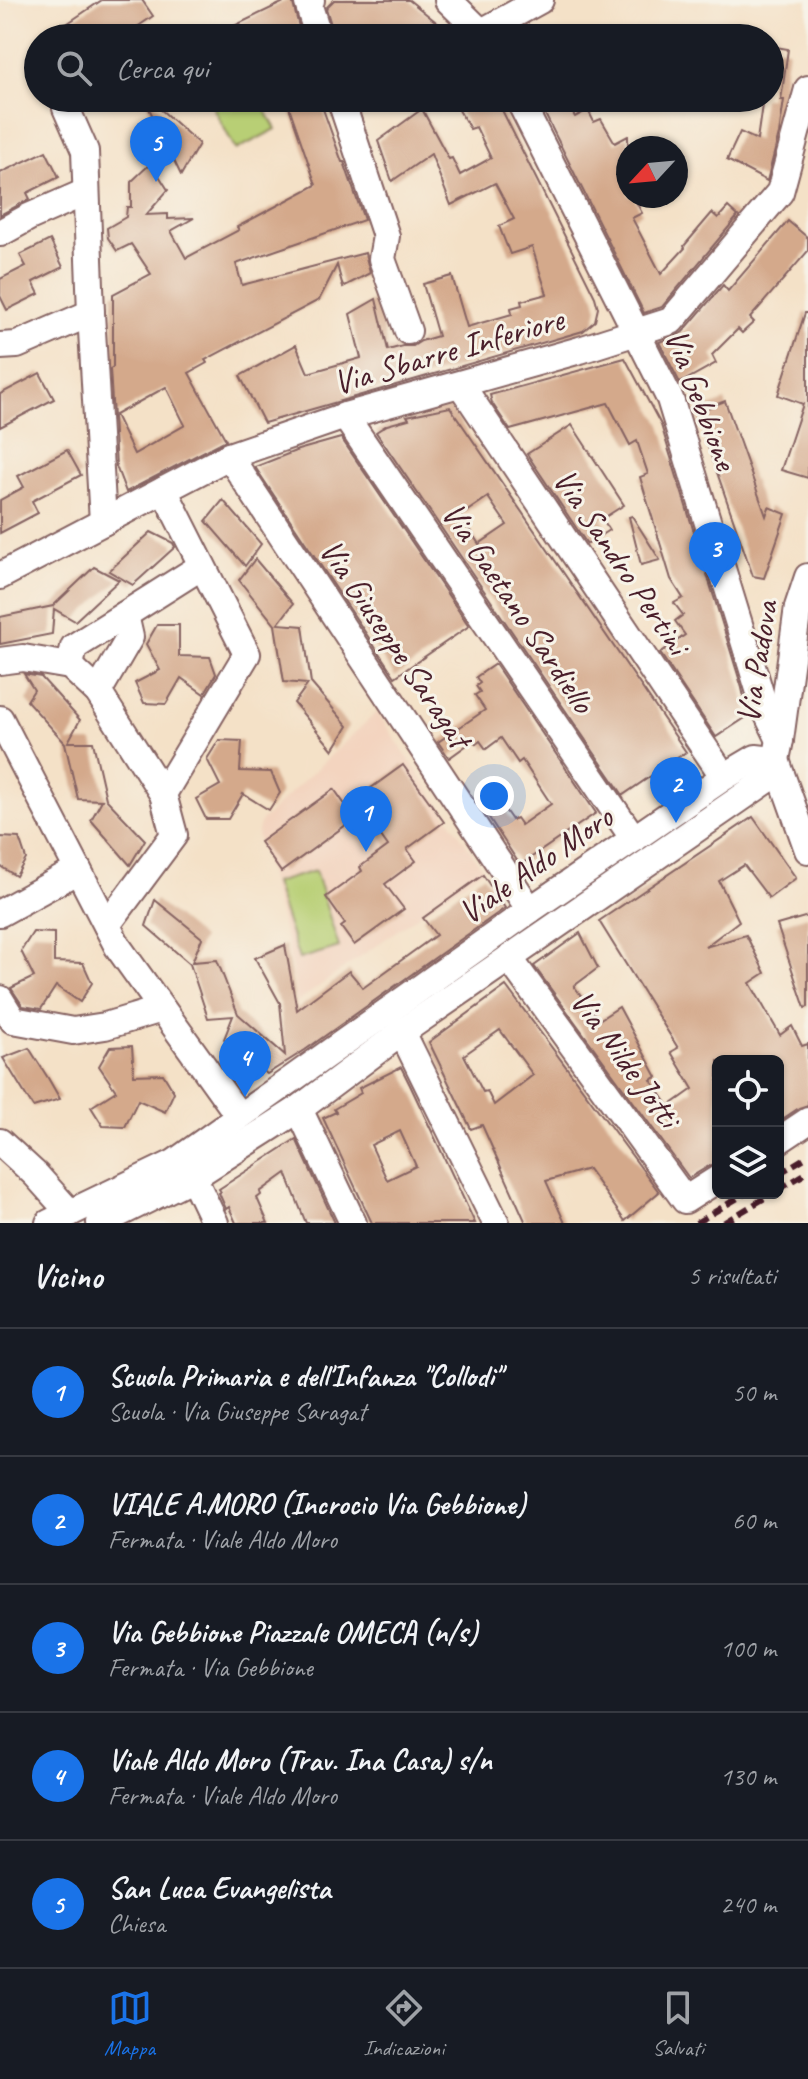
<!DOCTYPE html>
<html lang="it">
<meta charset="utf-8">
<style>
:root{--surface:#171b24;--page:#242831;--text:#f1f3f6;--muted:#9ea1a6;--line:#363941;--accent:#1a73e8}
body{margin:0;font-family:Caveat,sans-serif;background:var(--page);color:var(--text)}
.controls{position:absolute;right:24px;bottom:24px;display:grid;overflow:hidden;border-radius:12px;box-shadow:0 2px 6px #0004}
.controls button{width:72px;height:72px;display:grid;place-items:center;padding:0;border:0;border-bottom:2px solid var(--line);background:var(--surface);color:var(--text);font:40px sans-serif}
.compass{position:absolute;left:616px;top:136px;width:72px;height:72px;border-radius:50%;background:var(--surface);box-shadow:0 2px 6px #0004;rotate:244deg}
.you{position:absolute;left:494px;top:796px;width:28px;height:28px;margin:-20px;border:6px solid #fff;border-radius:50%;background:#1a73e8;box-shadow:0 0 0 12px #1a73e833}
.badge{display:grid;place-items:center;width:52px;height:52px;border-radius:50%;background:var(--accent);color:#fff;font-size:26px;font-weight:700}
.pin{position:absolute;translate:-50% -66px;filter:drop-shadow(0 2px 4px #0008)}
.pin::after{content:'';position:absolute;top:42px;width:28px;height:24px;background:inherit;clip-path:polygon(0 0,100% 0,50% 100%)}
.list{margin:0;padding:0;list-style:none}
h2{display:flex;justify-content:space-between;align-items:center;height:104px;margin:0;padding:0 32px;font-size:34px}
h2 small{font-size:26px;font-weight:400;color:var(--muted)}
.list li{display:grid;grid-template-columns:52px 1fr auto;gap:24px;align-items:center;box-sizing:border-box;height:128px;padding:0 32px;border-top:2px solid var(--line)}
.list b{display:block;font-size:30px;white-space:nowrap}
.list p{margin:0;font-size:26px;white-space:nowrap;color:var(--muted)}
.list em{font-size:26px;font-style:normal;color:var(--muted)}
.icon{flex:none;width:44px;height:44px;fill:none;stroke:currentColor;stroke-width:2;stroke-linecap:round;stroke-linejoin:round}
.map{position:relative;flex:none;width:808px;height:1223px;overflow:hidden}
.search{position:absolute;background:var(--surface);box-shadow:0 2px 6px #0004;left:24px;right:24px;top:24px;height:88px;display:flex;align-items:center;gap:20px;box-sizing:border-box;padding:0 28px;border-radius:44px;color:var(--muted);font-size:30px}
.sheet{height:744px;background:var(--surface)}
nav{display:flex;justify-content:space-around;align-items:center;box-sizing:border-box;height:112px;border-top:2px solid var(--line);background:var(--surface);font-size:22px;color:var(--muted)}
nav a{display:grid;justify-items:center;gap:4px}
nav .on{color:var(--accent)}
.map>svg:first-child{display:block}
.built{fill:#f3d4bf}
.green{fill:#b8cf74;stroke:#817750;stroke-width:2}
.building{fill:#d4a98b;fill-rule:evenodd}
.lines{fill:none;stroke-linecap:round;stroke-linejoin:round}
.minor-casing{stroke:#866362;stroke-width:30}
.minor{stroke:#fff;stroke-width:26}
.rail{stroke:#4a1f2b;stroke-width:6;stroke-dasharray:12 6;stroke-linecap:butt}
.labels{text-anchor:middle;stroke-width:6;stroke-linejoin:round;paint-order:stroke}
.street-label{font-size:34px;fill:#4a1f2b;stroke:#f7f3e8}
</style>
<div class="map">
<svg width="808" height="1223" viewBox="0 0 808 1223">
<rect width="100%" height="100%" fill="#f7f3e8"/>
<filter id="ink" filterUnits="userSpaceOnUse"><feTurbulence type="fractalNoise" baseFrequency=".0125" numOctaves="2"/><feDisplacementMap in="SourceGraphic" scale="16" xChannelSelector="R" yChannelSelector="G"/><feConvolveMatrix kernelMatrix="1 2 1 2 8 2 1 2 1" color-interpolation-filters="sRGB"/></filter>
<filter id="wash" filterUnits="userSpaceOnUse"><feTurbulence type="fractalNoise" baseFrequency=".006" numOctaves="4" result="noise"/><feDisplacementMap in="SourceGraphic" scale="32" xChannelSelector="R" yChannelSelector="G"/><feGaussianBlur stdDeviation="1.8" result="paint"/><feColorMatrix in="noise" values="0 0 0 0 0 0 0 0 0 0 0 0 0 0 0 0 0 1.4 0 .05"/><feComposite in="paint" operator="in"/></filter>
<g filter="url(#wash)">
<rect width="100%" height="100%" fill="#f4e1c7"/>
<polygon class="built" points="377,712 483,869 297,1002 288,946 257,835 261,821"/>
<g class="green">
<polygon points="208,98 259,98 276,129 236,150"/>
<polygon points="315,871 339,947 299,959 274,883"/>
</g>
<g id="blocks">
<g class="building">
<polygon points="102,0 142,0 153,16 121,38 78,38 68,23"/>
<polygon points="288,0 292,0 299,27 276,38 209,38"/>
<polygon points="334,0 409,0 456,38 398,38 385,27 371,38 335,38 326,8"/>
<polygon points="770,46 788,49 781,100 784,100 779,134 767,181 727,160 740,132 757,140 763,98 770,98"/>
<polygon points="144,98 148,98 199,144 181,175"/>
<path d="M286 98H319L342 162H344L364 220 236 264 242 285 365 253 370 273 343 287 337 265 319 300 205 360 207 363 189 373 226 440 126 492 116 466 110 369 113 367V294L151 274 131 244 117 251 108 238 107 228 126 217 127 207H131V182L151 163 168 190 146 215 168 214V219L194 218 171 231 186 258 239 230 237 227 316 185ZM166 387 185 425 134 454 115 415Z"/>
<polygon points="452,98 496,98 595,297 598,308 595,321 583,331 264,423 240,376 296,345 308,373 361,358 350,314 376,299 388,350 403,346 413,346 421,341 438,336 423,284 452,276 467,327 512,314 511,308 522,305 521,301 547,294 532,247 510,254 499,226 514,219 495,183 451,205 431,154 392,181 378,141 422,109 449,159 452,158 460,175 491,158 476,127 470,129"/>
<polygon points="537,98 563,98 575,117 588,110 594,122 601,119 615,143 628,136 628,172 623,176 628,186 628,196 633,196 642,213 632,218 661,274 685,248 684,246 712,213 718,218 728,207 738,216 662,307 644,313"/>
<polygon points="46,151 59,177 27,193 30,199 0,215 0,173"/>
<polygon points="788,221 808,238 808,251 750,318 754,322 742,333 738,329 712,355 716,363 680,383 659,342 676,336 683,332 723,285 728,291"/>
<polygon points="50,240 63,267 33,282 39,294 7,310 0,296 0,279 26,266 20,255"/>
<polygon points="805,313 808,313 808,478 781,470 803,404 778,395"/>
<polygon points="625,358 661,425 742,688 748,716 716,737 660,653 685,635 675,621 683,615 674,603 683,598 671,579 640,477 648,474 637,441 630,445 608,403 510,430 492,403 490,395"/>
<polygon points="40,373 54,399 0,427 0,394"/>
<polygon points="725,401 766,516 769,507 786,514 764,578 753,576 696,412"/>
<path d="M450 407 686 752 623 795 376 432 387 425 409 419 407 416ZM488 497 507 525 479 544 460 516Z"/>
<polygon points="572,425 624,505 602,519 609,530 587,544 527,454"/>
<polygon points="341,438 469,626 395,677 255,467 298,450"/>
<polygon points="67,450 81,475 32,501 38,513 0,533 0,500 24,487 18,476"/>
<polygon points="223,500 261,544 245,566 206,521"/>
<polygon points="632,516 660,560 641,565 629,517"/>
<polygon points="151,532 173,543 175,547 133,585 109,571"/>
<polygon points="255,559 293,604 278,624 303,626 311,683 348,726 333,750 294,703 308,684 284,682 275,625 239,580"/>
<polygon points="94,567 119,580 75,621 54,609 52,634 0,644 0,617 53,606"/>
<polygon points="157,625 179,625 179,656 210,657 216,674 204,694 181,678 166,704 144,703 135,683 160,670 146,644"/>
<polygon points="495,664 596,813 520,865 488,816 502,806 512,820 516,818 521,825 551,804 522,760 518,763 501,738 486,749 480,741 476,744 474,740 449,758 438,742 485,710 475,695 480,692 476,686 480,683 476,677"/>
<polygon points="24,674 41,677 80,720 68,742 93,742 106,799 145,840 130,865 91,820 102,800 78,799 65,743 27,701 34,690"/>
<polygon points="219,740 242,741 240,771 271,772 280,793 269,810 243,794 228,819 206,819 196,799 220,785 207,759"/>
<polygon points="403,765 444,822 407,849 416,861 385,884 404,909 354,945 341,927 345,924 326,897 362,871 360,867 388,846 364,812 281,872 260,842 334,789 346,806"/>
<polygon points="753,817 796,878 769,898 744,865 719,881 739,921 705,947 746,935 765,973 750,983 780,1035 792,1026 802,1046 808,1044 808,1105 799,1108 778,1122 778,1061 718,1061 718,1163 709,1166 689,1178 534,966 580,933 598,968 574,986 599,1020 619,1007 657,1077 651,1080 669,1106 693,1089 671,1052 678,1048 599,921"/>
<polygon points="0,837 19,838 26,859 16,876 0,866"/>
<polygon points="483,875 505,908 305,1050 267,1074 224,1039 233,1016 208,1018 190,964 146,926 155,900 202,938 192,962 217,960 238,1014 285,1055 280,1003 255,958 285,945 297,1010 349,971 363,988 436,935 423,918"/>
<polygon points="808,916 808,1007 805,1008 777,925"/>
<polygon points="33,932 54,933 54,962 83,963 92,983 80,1002 56,986 41,1009 23,1006 11,988 34,977 21,951"/>
<path d="M506 986 659 1192 625 1221 588 1169 546 1181 565 1223H526L482 1125 471 1129 429 1042ZM500 1030 533 1075 494 1105 487 1091 483 1092 464 1055Z"/>
<polygon points="132,1046 134,1075 163,1074 174,1092 165,1112 138,1100 125,1127 103,1126 91,1107 116,1091 99,1066 110,1047"/>
<polygon points="29,1048 48,1078 60,1099 33,1107 3,1058"/>
<path d="M401 1067 410 1085 475 1223H372L323 1118 336 1112 334 1109 361 1093 359 1088ZM400 1131 416 1166 387 1180 371 1145Z"/>
<polygon points="296,1139 335,1223 306,1223 286,1173 260,1192 261,1195 257,1198 268,1223 236,1223 229,1207 226,1209 219,1193 221,1192 219,1189"/>
</g>
</g>
</g>
<g filter="url(#ink)">
<use href="#blocks" fill-opacity="0" stroke="#866362" stroke-width="2"/>
<g class="lines">
<defs>
<g id="minor">
<polyline points="311,0 308,3 319,38"/>
<polyline points="448,0 487,38"/>
<polyline points="482,32 540,0"/>
<polyline points="340,98 386,236 382,259 408,331"/>
<polyline points="518,98 670,399 765,709 780,740"/>
<polyline points="66,108 85,151 91,313 103,522"/>
<polyline points="0,233 29,217 86,192"/>
<polyline points="0,346 17,345 91,313"/>
<polyline points="461,385 724,777"/>
<polyline points="345,416 634,839"/>
<polyline points="229,456 530,910"/>
<polyline points="0,576 229,456 345,416 580,350 671,321 780,192 808,89"/>
<polyline points="0,661 23,658 70,666 98,692 163,794 174,835 107,925"/>
<polyline points="70,666 74,647 202,566"/>
<polyline points="98,692 130,637 125,615"/>
<polyline points="0,719 118,947 239,1116"/>
<polyline points="776,760 808,850"/>
<polyline points="163,794 247,654 164,490"/>
<polyline points="0,913 78,870"/>
<polyline points="509,958 685,1200 718,1179"/>
<polyline points="0,999 13,1020 73,1031 105,1026 162,1009"/>
<polyline points="402,1032 496,1223"/>
<polyline points="299,1109 353,1223"/>
<polyline points="778,1141 808,1121"/>
<polyline points="0,1142 36,1175 70,1213"/>
<polyline points="193,1177 215,1223"/>
<polyline points="49,1223 174,1163 530,910 724,777 756,758 776,760"/>
<polyline points="100,1223 193,1177 299,1109 402,1032 767,780 776,760 780,740 798,607 808,577"/>
</g>
</defs>
<use href="#minor" class="minor-casing"/>
<use href="#minor" class="minor"/>
<g class="rail">
<polyline points="778,1174 808,1156"/>
<polyline points="778,1190 808,1172"/>
<polyline points="696,1223 746,1193"/>
<polyline points="723,1223 773,1193"/>
</g>
</g>
</g>
<g class="labels">
<g class="street-label">
<text transform="translate(448 350) rotate(-16)" y="12">Via Sbarre Inferiore</text>
<text transform="translate(702 399) rotate(69)" y="12">Via Gebbione</text>
<text transform="translate(622 561) rotate(56)" y="12">Via Sandro Pertini</text>
<text transform="translate(519 607) rotate(56)" y="12">Via Gaetano Sardiello</text>
<text transform="translate(396 643) rotate(56)" y="12">Via Giuseppe Saragat</text>
<text transform="translate(756 662) rotate(-81)" y="12">Via Padova</text>
<text transform="translate(535 864) rotate(-35)" y="12">Viale Aldo Moro</text>
<text transform="translate(626 1058) rotate(54)" y="12">Via Nilde Jotti</text>
</g>
</g>
</svg>
<div class="controls">
<button><svg class="icon" aria-label="locate" viewBox="0 0 24 24"><circle cx="12" cy="12" r="6"/><path d="M12 2v4M12 18v4M2 12h4M18 12h4"/></svg></button>
<button><svg class="icon" aria-label="layers" viewBox="0 0 24 24"><path d="M12 4l9 5-9 5-9-5zM3 14l9 5 9-5"/></svg></button>
</div>
<svg class="compass" viewBox="-18 -18 36 36"><path d="M0-13l5 13h-10z" fill="#e53935"/><path d="M0 13l5-13h-10z" fill="#9ea1a6"/></svg>
<div class="you"></div>
<div class="pin badge" style="left:366px;top:852px">1</div>
<div class="pin badge" style="left:676px;top:823px">2</div>
<div class="pin badge" style="left:715px;top:588px">3</div>
<div class="pin badge" style="left:245px;top:1097px">4</div>
<div class="pin badge" style="left:156px;top:182px">5</div>
<div class="search"><svg class="icon" aria-label="search" viewBox="0 0 24 24"><circle cx="10" cy="10" r="6"/><path d="M15 15l6 6"/></svg>Cerca qui</div>
</div>
<section class="sheet">
<h2>Vicino<small>5 risultati</small></h2>
<ul class="list">
<li><span class="badge">1</span><div><b>Scuola Primaria e dell'Infanza &quot;Collodi&quot;</b><p>Scuola · Via Giuseppe Saragat</p></div><em>50 m</em></li>
<li><span class="badge">2</span><div><b>VIALE A.MORO (Incrocio Via Gebbione)</b><p>Fermata · Viale Aldo Moro</p></div><em>60 m</em></li>
<li><span class="badge">3</span><div><b>Via Gebbione Piazzale OMECA (n/s)</b><p>Fermata · Via Gebbione</p></div><em>100 m</em></li>
<li><span class="badge">4</span><div><b>Viale Aldo Moro (Trav. Ina Casa) s/n</b><p>Fermata · Viale Aldo Moro</p></div><em>130 m</em></li>
<li><span class="badge">5</span><div><b>San Luca Evangelista</b><p>Chiesa</p></div><em>240 m</em></li>
</ul>
</section>
<nav>
<a class="on"><svg class="icon" aria-label="map" viewBox="0 0 24 24"><path d="M3 6l6-2 6 2 6-2v14l-6 2-6-2-6 2zM9 4v14M15 6v14"/></svg>Mappa</a>
<a><svg class="icon" aria-label="directions" viewBox="0 0 24 24"><path d="M12 3l9 9-9 9-9-9zM9 14v-3h6M13 9l2 2-2 2"/></svg>Indicazioni</a>
<a><svg class="icon" aria-label="saved" viewBox="0 0 24 24"><path d="M7 4h10v16l-5-4-5 4z"/></svg>Salvati</a>
</nav>
